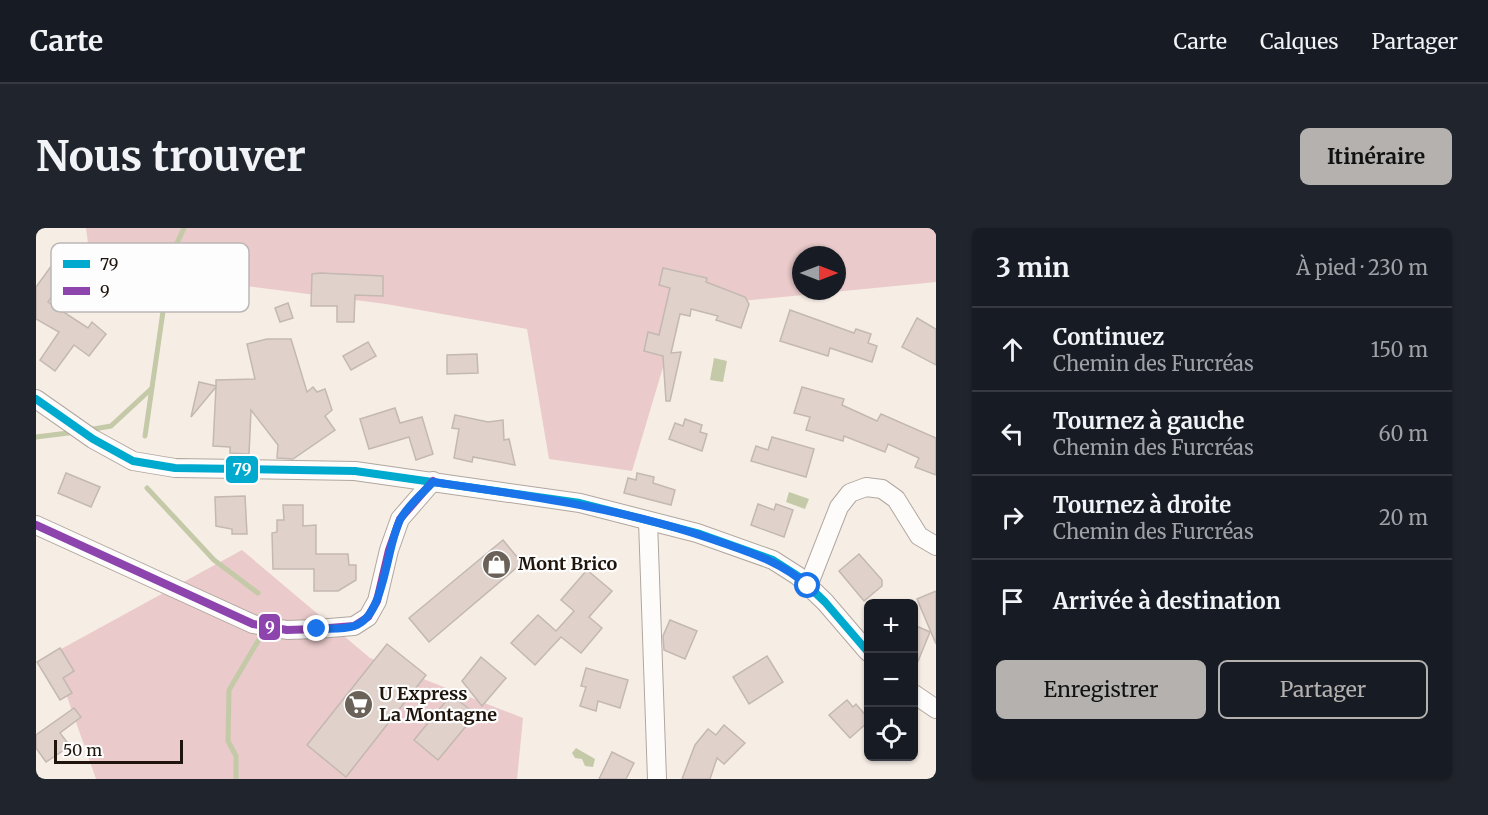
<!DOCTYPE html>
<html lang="fr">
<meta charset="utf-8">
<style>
:root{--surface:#171b24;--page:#20242c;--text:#f1f3f6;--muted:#9ea1a6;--line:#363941;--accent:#b4b1af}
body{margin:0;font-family:Merriweather,serif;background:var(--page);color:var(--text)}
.controls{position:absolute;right:18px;bottom:18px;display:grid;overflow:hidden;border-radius:9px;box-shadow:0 2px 4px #0004}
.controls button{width:54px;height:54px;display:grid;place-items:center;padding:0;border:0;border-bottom:2px solid var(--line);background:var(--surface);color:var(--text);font:30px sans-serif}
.compass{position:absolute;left:756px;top:18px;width:54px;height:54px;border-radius:50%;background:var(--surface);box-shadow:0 2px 4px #0004;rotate:90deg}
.scale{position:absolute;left:18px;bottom:15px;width:129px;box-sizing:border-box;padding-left:6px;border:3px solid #1f150c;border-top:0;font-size:16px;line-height:21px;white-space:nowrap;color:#1f150c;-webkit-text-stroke:4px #fdfdfd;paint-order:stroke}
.stop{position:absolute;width:18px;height:18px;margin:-14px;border:4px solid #1a73e8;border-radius:50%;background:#fff}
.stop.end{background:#1a73e8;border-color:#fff;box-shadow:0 2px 6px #0008}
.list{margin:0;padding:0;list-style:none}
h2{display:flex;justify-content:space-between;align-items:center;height:78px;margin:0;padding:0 24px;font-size:26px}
h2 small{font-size:20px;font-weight:400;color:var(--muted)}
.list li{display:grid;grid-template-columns:39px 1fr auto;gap:18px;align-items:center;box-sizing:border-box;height:84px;padding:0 24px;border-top:2px solid var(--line)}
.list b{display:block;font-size:22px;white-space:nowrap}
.list p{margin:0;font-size:20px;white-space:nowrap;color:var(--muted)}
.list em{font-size:20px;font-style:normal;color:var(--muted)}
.actions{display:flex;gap:12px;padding:18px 24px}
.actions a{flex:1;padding:14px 0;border:2px solid var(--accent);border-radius:9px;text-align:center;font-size:21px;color:var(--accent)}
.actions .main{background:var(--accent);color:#111}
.icon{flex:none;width:33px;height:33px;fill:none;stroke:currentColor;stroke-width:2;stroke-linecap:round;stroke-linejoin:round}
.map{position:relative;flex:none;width:900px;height:551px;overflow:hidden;border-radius:9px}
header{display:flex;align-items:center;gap:36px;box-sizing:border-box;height:84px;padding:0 30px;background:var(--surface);border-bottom:2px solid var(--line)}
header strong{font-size:28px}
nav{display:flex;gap:33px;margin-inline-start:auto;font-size:21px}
.intro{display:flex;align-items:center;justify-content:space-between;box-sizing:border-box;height:144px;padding:0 36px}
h1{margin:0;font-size:42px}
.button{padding:15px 27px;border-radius:9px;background:var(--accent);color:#111;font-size:21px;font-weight:700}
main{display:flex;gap:36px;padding:0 36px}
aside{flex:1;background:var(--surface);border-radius:9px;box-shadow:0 2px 4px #0004}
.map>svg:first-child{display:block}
.forest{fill:#eacacb;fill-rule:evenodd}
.water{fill:#c4c9a8}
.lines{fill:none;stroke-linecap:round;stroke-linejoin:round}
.stream{stroke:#c4c9a8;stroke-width:5}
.building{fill:#e0d2cb;stroke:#c3b8b2;stroke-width:1.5}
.minor-casing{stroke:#b0a79f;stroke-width:20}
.minor{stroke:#fefcfb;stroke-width:18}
.bus-1-casing{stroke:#fdfdfd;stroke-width:12}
.bus-2-casing{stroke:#fdfdfd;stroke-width:12}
.bus-1{stroke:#00a9ce;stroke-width:8}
.bus-2{stroke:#8e44ad;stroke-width:8}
.route{stroke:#1a73e8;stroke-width:8}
.labels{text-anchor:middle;stroke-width:4.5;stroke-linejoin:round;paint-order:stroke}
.poi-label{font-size:18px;font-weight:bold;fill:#1f150c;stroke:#fdfdfd;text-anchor:start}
.key{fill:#fdfdfd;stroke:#bab7b5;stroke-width:1.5}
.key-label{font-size:16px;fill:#1f150c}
.line-badge{stroke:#fdfdfd;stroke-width:2}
.badge-label{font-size:16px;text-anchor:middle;font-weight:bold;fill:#fff}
</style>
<header>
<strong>Carte</strong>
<nav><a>Carte</a><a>Calques</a><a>Partager</a></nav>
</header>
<div class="intro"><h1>Nous trouver</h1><a class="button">Itinéraire</a></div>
<main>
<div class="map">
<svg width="900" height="551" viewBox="0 0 900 551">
<rect width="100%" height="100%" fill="#f6ede5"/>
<g class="forest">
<path d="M50 0H900V54L645 79 596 243 513 231 491 101 350 76 55 38ZM765 27H801V63H765Z"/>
<polygon points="206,322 334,430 487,490 481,551 60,551 16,426"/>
</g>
<g class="water">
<polygon points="678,130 691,133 687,154 674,152"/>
<polygon points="753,264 773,271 769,281 750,274"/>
<polygon points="540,520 559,531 557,539 549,538 546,531 539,530 536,525"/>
</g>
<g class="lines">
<g class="stream">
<polyline points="52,202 75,198 115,161"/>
<polyline points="109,208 135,28 148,0"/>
<polyline points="0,209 40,204"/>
<polyline points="111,260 178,332 222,365"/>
<polyline points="200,551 200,528 192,513 193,462 225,408"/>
</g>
</g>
<g class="building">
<polygon points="16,37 31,47 12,74 52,100 56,94 70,106 53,128 38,117 19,143 4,132 23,104 0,91 0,59"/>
<polygon points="627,40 671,50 670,54 709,69 713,76 705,100 680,92 682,88 655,81 654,88 644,86 635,125 645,124 634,173 630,173 627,128 608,123 612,104 623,107 634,60 623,57"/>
<polygon points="284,45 347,48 347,68 319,67 318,94 301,94 301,78 275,78 276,46"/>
<polygon points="252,75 257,90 244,94 239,80"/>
<polygon points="754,82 818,105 820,101 835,106 832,115 841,118 836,134 794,120 792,128 744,113"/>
<polygon points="881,90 900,101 900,137 866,119"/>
<polygon points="231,111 255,111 271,164 277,159 281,164 289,161 296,182 289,188 299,202 257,231 241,230 242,217 215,182 213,226 194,225 194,219 177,218 180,159 155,189 163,154 180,158 180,152 219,151 211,116"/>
<polygon points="332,114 340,128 315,142 307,128"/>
<polygon points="441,126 442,145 411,146 411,127"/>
<polygon points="766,159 808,171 806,177 841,193 845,186 900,210 900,247 879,239 883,230 852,216 849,224 808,208 807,213 770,202 774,189 758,185"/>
<polygon points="359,180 364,195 386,189 397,226 380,232 373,209 333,221 324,191"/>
<polygon points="419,187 452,194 467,192 468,212 473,211 479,237 437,229 436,234 418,230 423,201 416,200"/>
<polygon points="649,191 666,197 664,204 671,206 666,223 633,211 639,195 647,198"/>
<polygon points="736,209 778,221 770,249 715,233 720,218 732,222"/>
<polygon points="30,245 64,259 55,279 22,265"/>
<polygon points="601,245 618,249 617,255 639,262 635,277 588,265 592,250 600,252"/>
<polygon points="209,268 211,306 196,306 196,301 180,298 179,269"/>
<polygon points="722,276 738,282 740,276 757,282 748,309 715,297"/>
<polygon points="247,277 267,277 267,298 280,297 280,326 312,326 313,337 320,337 320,352 302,363 278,363 278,341 237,341 236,305 241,304 241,292 248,292"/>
<polygon points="467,312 486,335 393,414 373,390"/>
<polygon points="823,326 846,352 846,358 828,373 803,343"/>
<polygon points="551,342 576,363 553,389 566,400 545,425 525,409 499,437 475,415 502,387 520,403 538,383 525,372"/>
<polygon points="900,363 900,416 881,371"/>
<polygon points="634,392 661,403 649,431 628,422 627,408"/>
<polygon points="878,397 894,404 878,443"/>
<polygon points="351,416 390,447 310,549 271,517"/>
<polygon points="24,420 38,443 27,450 36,465 24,472 1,434"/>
<polygon points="731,428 747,454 713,476 697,449"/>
<polygon points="445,429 470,450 446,478 426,453"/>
<polygon points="550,440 592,452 584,480 562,473 560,483 544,478 550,459 545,458"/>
<polygon points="415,467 440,486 402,532 378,512"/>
<polygon points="811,472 817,479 820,476 832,490 832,494 814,510 793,487"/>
<polygon points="38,480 45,489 24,505 34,518 10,534 0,520 0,507"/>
<polygon points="688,497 709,515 688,536 681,530 674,551 646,551 659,517 672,501 680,507"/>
<polygon points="576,524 598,535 590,551 563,551"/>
</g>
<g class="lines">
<defs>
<g id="minor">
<polyline points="0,171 57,211 97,233 139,240 319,243 544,275 661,305 737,332 762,348 789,374 832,424"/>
<polyline points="612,293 621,551"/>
<polyline points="0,297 217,396 251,402 281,401 318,398 332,389 341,373 353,322 364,291 397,253"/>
<polyline points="772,358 803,279 814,265 830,259 846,261 860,271 883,308 900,318"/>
<polyline points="878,466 900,481"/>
</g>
</defs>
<use href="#minor" class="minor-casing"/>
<use href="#minor" class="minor"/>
<defs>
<polyline id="bus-1" points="0,171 57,211 97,233 139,240 319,243 544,275 661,305 737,332 762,348 789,374 832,424"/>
<polyline id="bus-2" points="0,297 217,396 251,402 281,401 318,398 332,389 341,373 353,322 364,291 397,253"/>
</defs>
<use href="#bus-1" class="bus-1-casing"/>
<use href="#bus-2" class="bus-2-casing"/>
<use href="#bus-1" class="bus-1"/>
<use href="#bus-2" class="bus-2"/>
</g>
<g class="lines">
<path class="route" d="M281 401C292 400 307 402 318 398 349 389 350 319 364 292 371 278 387 265 397 254 495 268 593 281 687 315 718 326 747 335 772 358"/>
</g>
<defs>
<symbol id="shop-disc" viewBox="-11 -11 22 22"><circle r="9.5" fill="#6a6158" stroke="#fdfdfd"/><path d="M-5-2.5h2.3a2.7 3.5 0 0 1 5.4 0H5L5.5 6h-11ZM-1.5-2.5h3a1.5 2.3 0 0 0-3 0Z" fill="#fff"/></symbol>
<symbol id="supermarket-disc" viewBox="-11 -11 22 22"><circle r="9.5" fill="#6a6158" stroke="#fdfdfd"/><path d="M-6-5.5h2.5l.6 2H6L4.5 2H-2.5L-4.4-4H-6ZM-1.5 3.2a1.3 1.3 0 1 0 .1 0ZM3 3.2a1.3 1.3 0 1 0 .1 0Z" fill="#fff"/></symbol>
</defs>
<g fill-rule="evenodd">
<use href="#shop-disc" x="444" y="320" width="33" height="33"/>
<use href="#supermarket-disc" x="306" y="460" width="33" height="33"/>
</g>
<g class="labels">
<g class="poi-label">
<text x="482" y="342">Mont Brico</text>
<text x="343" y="472">U Express<tspan x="343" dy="21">La Montagne</tspan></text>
</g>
</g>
<rect x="15" y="15" width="198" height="69" rx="9" class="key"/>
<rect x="27" y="32" width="27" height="8" fill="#00a9ce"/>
<rect x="27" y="59" width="27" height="8" fill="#8e44ad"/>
<g class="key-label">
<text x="64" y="42">79</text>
<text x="64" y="69">9</text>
</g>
<g class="line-badge">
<rect x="189" y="227" width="34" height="29" rx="6" fill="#00a9ce"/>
<rect x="222" y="385" width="23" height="28" rx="6" fill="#8e44ad"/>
</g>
<g class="badge-label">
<text x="206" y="247">79</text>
<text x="234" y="405">9</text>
</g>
</svg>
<div class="controls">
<button>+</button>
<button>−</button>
<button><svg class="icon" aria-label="locate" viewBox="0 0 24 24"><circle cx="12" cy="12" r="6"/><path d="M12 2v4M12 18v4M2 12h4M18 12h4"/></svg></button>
</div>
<svg class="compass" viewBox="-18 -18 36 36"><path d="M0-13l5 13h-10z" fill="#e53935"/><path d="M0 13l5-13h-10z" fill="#9ea1a6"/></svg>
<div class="scale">50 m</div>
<div class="stop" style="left:772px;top:358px"></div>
<div class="stop end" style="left:281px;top:401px"></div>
</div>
<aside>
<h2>3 min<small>À pied · 230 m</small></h2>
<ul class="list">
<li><svg class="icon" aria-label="ahead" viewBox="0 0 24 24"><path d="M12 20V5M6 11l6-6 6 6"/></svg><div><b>Continuez</b><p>Chemin des Furcréas</p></div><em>150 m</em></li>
<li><svg class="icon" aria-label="left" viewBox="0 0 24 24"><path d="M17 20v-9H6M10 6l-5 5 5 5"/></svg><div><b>Tournez à gauche</b><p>Chemin des Furcréas</p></div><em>60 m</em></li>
<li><svg class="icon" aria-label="right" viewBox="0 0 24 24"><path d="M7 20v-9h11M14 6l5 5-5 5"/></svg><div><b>Tournez à droite</b><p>Chemin des Furcréas</p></div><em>20 m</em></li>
<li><svg class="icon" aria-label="arrive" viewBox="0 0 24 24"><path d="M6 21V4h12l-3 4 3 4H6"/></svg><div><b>Arrivée à destination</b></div></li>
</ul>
<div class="actions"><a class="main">Enregistrer</a><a>Partager</a></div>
</aside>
</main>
